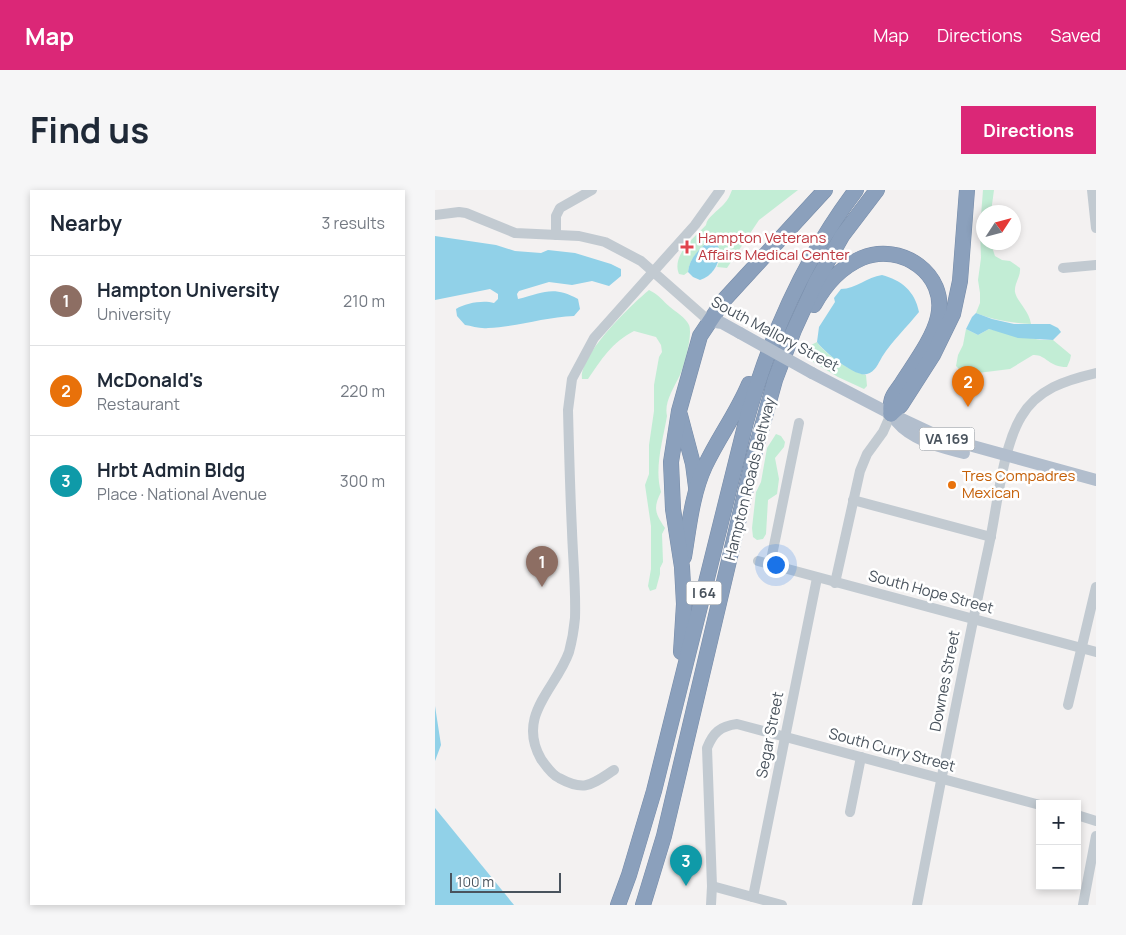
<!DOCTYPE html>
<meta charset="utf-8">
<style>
:root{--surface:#fff;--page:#f6f6f7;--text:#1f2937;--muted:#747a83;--line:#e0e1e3;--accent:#db2777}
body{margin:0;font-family:Manrope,sans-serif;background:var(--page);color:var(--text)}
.controls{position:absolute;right:15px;bottom:15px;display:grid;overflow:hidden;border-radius:0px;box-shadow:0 2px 8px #0003}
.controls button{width:45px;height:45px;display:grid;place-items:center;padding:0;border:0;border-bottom:1px solid var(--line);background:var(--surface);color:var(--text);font:25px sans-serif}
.compass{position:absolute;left:541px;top:15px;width:45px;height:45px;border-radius:50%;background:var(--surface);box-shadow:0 2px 8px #0003;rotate:54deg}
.scale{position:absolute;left:15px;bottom:12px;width:111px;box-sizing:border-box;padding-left:5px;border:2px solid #49535d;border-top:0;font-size:14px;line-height:18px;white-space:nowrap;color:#49535d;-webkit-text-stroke:4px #fff;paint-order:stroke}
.you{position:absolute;left:340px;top:374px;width:18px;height:18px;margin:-12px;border:4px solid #fff;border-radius:50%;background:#1a73e8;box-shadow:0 0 0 8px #1a73e833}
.badge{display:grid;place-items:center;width:32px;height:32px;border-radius:50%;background:var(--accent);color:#fff;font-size:16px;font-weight:700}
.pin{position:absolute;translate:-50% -41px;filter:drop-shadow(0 1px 2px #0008)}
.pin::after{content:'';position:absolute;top:26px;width:18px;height:15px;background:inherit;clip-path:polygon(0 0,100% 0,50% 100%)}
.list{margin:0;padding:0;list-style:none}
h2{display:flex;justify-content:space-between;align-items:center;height:65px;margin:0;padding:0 20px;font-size:21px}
h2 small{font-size:16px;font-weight:400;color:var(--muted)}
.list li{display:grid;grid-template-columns:32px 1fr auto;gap:15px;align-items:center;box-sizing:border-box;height:90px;padding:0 20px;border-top:1px solid var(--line)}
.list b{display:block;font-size:19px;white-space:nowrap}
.list p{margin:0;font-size:16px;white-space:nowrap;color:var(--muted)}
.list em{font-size:16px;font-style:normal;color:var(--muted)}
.map{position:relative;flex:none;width:661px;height:715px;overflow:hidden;border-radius:0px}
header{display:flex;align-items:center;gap:30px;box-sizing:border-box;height:70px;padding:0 25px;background:var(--accent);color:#fff}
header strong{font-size:24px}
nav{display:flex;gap:28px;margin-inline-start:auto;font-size:18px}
.intro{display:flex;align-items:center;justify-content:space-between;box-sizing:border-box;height:120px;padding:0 30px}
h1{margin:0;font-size:35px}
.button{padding:12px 22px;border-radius:0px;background:var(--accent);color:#fff;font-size:18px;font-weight:700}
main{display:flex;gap:30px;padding:0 30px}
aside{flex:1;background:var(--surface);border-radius:0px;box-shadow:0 2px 8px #0003}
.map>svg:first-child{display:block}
.green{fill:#c2edd5}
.water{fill:#91d1e8}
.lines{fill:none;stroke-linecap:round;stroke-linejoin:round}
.highway-casing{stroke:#768ba8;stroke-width:16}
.minor{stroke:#c2cad1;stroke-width:10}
.major{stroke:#b2becd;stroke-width:12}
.highway{stroke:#8ba0bc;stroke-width:15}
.major-bridge{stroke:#b2becd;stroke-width:12}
.health-dot{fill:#e0444e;stroke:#fff;stroke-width:2}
.food-dot{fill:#e8710a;stroke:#fff;stroke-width:2}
.labels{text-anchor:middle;stroke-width:5;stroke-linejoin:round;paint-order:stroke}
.shield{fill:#fff;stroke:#80878e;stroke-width:1}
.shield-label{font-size:14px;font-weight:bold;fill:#49535d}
.health-label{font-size:15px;fill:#be3a42;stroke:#fff;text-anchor:start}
.street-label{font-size:15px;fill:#49535d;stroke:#fff}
.food-label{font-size:15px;fill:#c56008;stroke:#fff;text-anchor:start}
</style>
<header>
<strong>Map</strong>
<nav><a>Map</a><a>Directions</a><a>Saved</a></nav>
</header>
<div class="intro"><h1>Find us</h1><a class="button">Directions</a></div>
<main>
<aside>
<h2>Nearby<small>3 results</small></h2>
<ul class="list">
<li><span class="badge" style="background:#8d6e63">1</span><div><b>Hampton University</b><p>University</p></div><em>210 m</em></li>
<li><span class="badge" style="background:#e8710a">2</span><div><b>McDonald's</b><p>Restaurant</p></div><em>220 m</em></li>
<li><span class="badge" style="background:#0f9aa8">3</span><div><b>Hrbt Admin Bldg</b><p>Place · National Avenue</p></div><em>300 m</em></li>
</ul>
</aside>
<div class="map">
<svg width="661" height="715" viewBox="0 0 661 715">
<rect width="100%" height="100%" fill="#f3f1f1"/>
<g class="green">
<path d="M297 0H363L324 30 292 78 282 77 284 71 283 55 274 51C264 59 254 70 253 82L249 85 244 84C236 65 260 47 271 35 272 27 283 21 289 14 293 10 295 5 297 0Z"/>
<path d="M548 0H559L556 22H548V52L558 53 560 56 558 60 560 66 567 70 575 71 585 78C586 87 579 93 580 102 582 112 594 120 596 134 576 133 559 130 541 123L545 113V103L543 90 546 68 545 39Z"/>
<path d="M214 100C223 104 228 111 235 117 241 122 251 128 254 135 258 144 249 178 244 187 238 199 229 213 232 226 228 250 219 278 226 302 218 318 220 323 230 338L227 344 228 372 225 378V384L221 399 215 401 213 396 216 379V336L210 295 214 284V255L219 221V195L224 167 227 162 226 155 221 147 199 141C177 152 166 170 153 189H147C144 165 196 115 214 100Z"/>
<path d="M531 139 543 145 554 139 605 150H618L636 165 635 170 632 177C613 177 611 164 598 165L575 179 535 184 527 182 521 176 523 165 528 155Z"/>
<path d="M382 152C391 165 416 182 431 185L432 196 429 199 403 187 370 167 368 164 370 158Z"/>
<polygon points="341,244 346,246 350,252 349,257 340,268 344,289 342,304 333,310 331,344 328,349 322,350 318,347 317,338 321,302 326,292 332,258"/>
</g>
<g class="water">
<path d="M0 46 61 55 80 61 106 63 113 60 140 63 176 74 186 79V86L174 96 157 91 137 95 114 92 84 101 82 104 83 109C108 103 118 95 143 109L145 119 139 126C110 127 82 137 53 138 45 139 37 136 30 135L22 126 21 119C31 113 48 110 59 113L63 109V104L55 99 0 110Z"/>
<path d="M274 51 283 55C287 70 280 85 265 90L258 87 253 82C254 69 264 59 274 51Z"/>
<path d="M447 85C466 90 480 101 484 122 471 138 458 150 447 167 443 174 440 182 432 184 421 188 388 161 382 152L384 137 400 112 399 108 406 99C421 99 432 87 447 85Z"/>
<polygon points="541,123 557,129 579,134 615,134 623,138 626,142 618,150 583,148 554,139 543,145 531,139 537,127"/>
<polygon points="0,516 6,555 0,571"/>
<polygon points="0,618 79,715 0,715"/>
</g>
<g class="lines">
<defs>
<g id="highway">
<path d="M379 115C390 95 406 77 427 68 466 52 513 84 503 127 498 149 479 174 467 193 464 198 458 204 457 209 455 214 456 220 456 224"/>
<polyline points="456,224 466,215 498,165 518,124 525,91 532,0"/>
<polyline points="245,225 258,274 261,297"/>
<path d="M249 367C254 337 257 304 270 276 283 248 302 223 314 194"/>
<polyline points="246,462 249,414 247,377 238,319 236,272 244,221 265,146 289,110 390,0"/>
<path d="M183 715 194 685 219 601 311 232C334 149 369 69 421 0"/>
<polyline points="208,715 229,646 318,269 340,190 359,140 381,92 407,46 442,0"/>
</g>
</defs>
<use href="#highway" class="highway-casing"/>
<g class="minor">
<polyline points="657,0 661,38"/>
<polyline points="0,25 24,22 31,23 80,43 144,46 170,52 206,71 274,131"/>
<polyline points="121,45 121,26 125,18 157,0"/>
<polyline points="628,78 661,75"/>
<polyline points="418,310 556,347"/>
<polyline points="323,371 661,462"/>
<polyline points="335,375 364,233"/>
<polyline points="400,393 425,281 432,264 448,242 456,224"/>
<polyline points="633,515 661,397"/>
<path d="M179 580C156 595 150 602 124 588 117 585 111 576 106 569 81 525 121 499 134 462 137 451 139 439 140 428 141 399 138 370 137 341 135 300 134 260 133 220L137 189 159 148 260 35 285 0"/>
<polyline points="415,622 426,567"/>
<polyline points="642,625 661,631"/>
<polyline points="277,696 347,715"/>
<polyline points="318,707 382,388"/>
<path d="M276 715 277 696 272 558C278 543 285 536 302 534L605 615"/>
<path d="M482 715C505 595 528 475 554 355 562 319 567 259 586 227 602 199 631 190 661 183"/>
<polyline points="648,715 661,646"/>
</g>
<g class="major">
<polyline points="274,131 287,133 305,143"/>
<polyline points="377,183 456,224 505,247 661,290"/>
<path d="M462 232C478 251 507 257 529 263"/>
</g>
<use href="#highway" class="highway"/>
<polyline class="major-bridge" points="305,143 377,183"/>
</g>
<path class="health-dot" d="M249.5 49.5h5v5h5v5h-5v5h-5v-5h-5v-5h5z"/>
<circle class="food-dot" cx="517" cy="295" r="5"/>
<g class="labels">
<g class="shield">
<rect x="484.5" y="237.5" width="55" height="23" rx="4"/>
<rect x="251.5" y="391.5" width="35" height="23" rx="4"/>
</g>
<g class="shield-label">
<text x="512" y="254">VA 169</text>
<text x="269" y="408">I 64</text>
</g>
<g class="health-label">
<text x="263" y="53">Hampton Veterans<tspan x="263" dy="17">Affairs Medical Center</tspan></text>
</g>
<g class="street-label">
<text transform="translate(340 144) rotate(28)" y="5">South Mallory Street</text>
<text transform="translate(315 289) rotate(-76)" y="5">Hampton Roads Beltway</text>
<text transform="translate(496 402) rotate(15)" y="5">South Hope Street</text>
<text transform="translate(510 491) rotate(-79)" y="5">Downes Street</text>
<text transform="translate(335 545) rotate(-79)" y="5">Segar Street</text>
<text transform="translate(457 560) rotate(15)" y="5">South Curry Street</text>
</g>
<g class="food-label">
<text x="527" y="291">Tres Compadres<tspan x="527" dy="17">Mexican</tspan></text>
</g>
</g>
</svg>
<div class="controls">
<button>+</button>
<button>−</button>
</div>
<svg class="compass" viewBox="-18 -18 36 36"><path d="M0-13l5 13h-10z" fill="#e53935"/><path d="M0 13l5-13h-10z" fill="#747a83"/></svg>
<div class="scale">100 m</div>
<div class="you"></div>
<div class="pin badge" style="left:107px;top:397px;background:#8d6e63">1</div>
<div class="pin badge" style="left:533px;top:217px;background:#e8710a">2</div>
<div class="pin badge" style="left:251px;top:696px;background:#0f9aa8">3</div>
</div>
</main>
